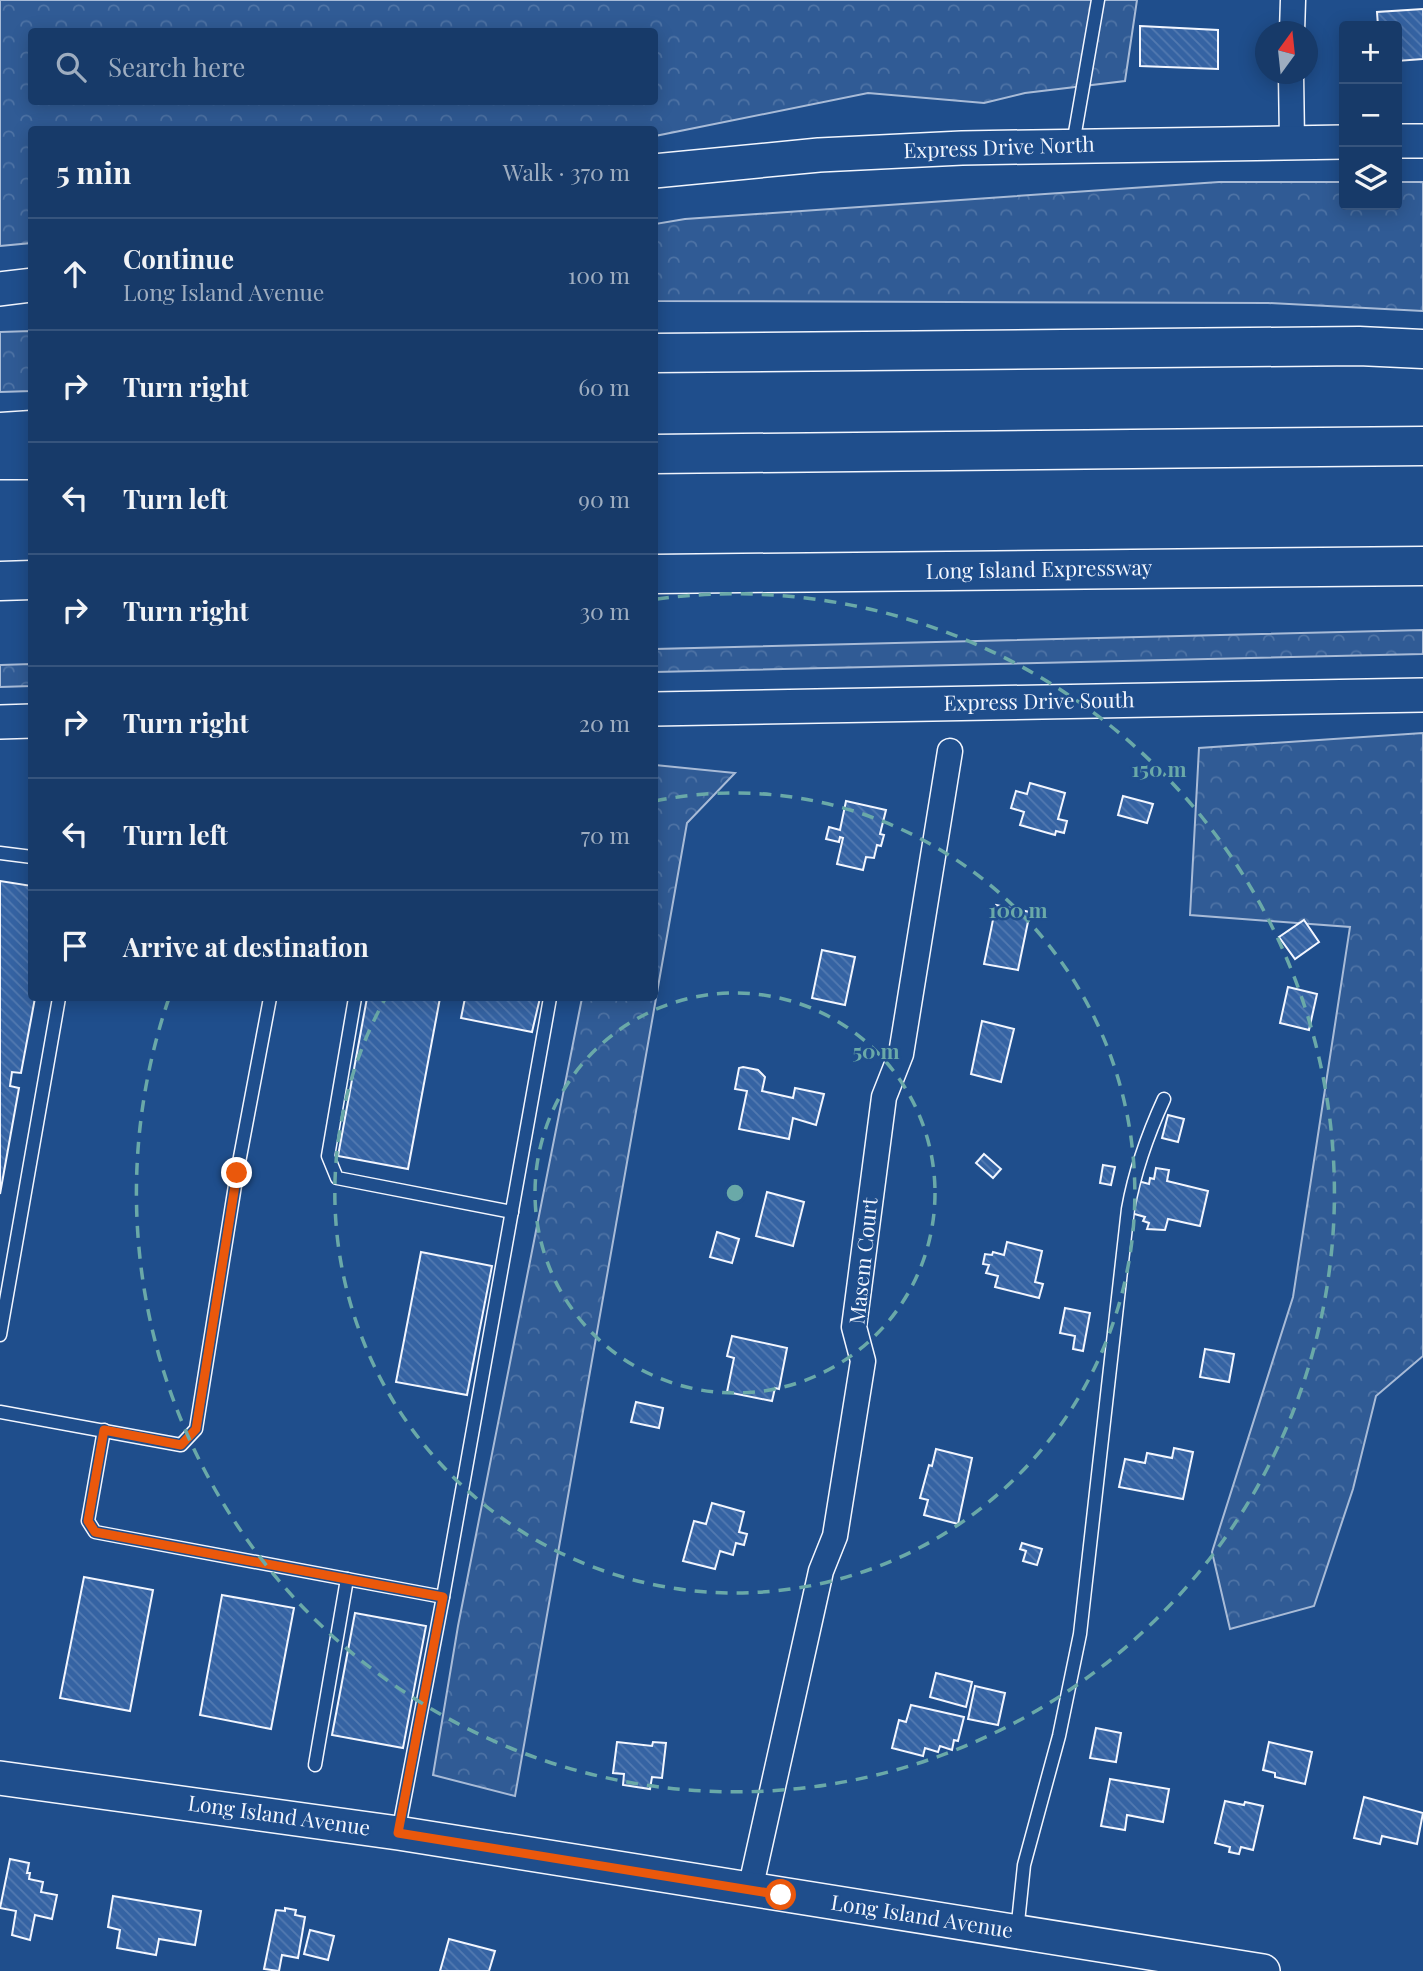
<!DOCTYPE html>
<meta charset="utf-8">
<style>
:root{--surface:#173a69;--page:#244571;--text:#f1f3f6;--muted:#9eadc0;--line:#36547d}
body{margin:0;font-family:"Playfair Display",serif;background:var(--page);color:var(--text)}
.controls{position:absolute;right:21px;top:21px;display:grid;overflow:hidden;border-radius:7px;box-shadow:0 4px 18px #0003}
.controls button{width:63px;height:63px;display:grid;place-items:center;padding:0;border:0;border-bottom:2px solid var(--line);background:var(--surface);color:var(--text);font:35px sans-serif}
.compass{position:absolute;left:1255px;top:21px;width:63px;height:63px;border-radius:50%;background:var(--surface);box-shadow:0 4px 18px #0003;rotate:15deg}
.stop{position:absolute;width:21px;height:21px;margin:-16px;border:5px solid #ea580c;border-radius:50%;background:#fff}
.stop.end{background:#ea580c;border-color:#fff;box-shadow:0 2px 7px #0008}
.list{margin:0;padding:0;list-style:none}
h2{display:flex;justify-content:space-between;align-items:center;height:91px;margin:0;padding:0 28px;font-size:30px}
h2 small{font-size:23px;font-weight:400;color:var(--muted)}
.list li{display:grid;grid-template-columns:46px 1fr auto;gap:21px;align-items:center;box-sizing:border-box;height:112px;padding:0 28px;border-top:2px solid var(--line)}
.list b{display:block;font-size:26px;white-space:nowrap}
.list p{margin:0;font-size:23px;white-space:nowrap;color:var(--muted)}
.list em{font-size:23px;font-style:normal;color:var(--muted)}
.icon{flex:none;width:38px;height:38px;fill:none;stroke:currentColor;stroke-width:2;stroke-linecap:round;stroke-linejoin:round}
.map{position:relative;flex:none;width:1423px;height:1971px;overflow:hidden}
.search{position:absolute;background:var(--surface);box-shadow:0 4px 18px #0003;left:28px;top:28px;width:630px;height:77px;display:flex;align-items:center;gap:18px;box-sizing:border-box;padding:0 24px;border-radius:7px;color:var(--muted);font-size:26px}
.panel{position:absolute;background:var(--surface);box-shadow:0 4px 18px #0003;left:28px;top:126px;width:630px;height:875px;border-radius:7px}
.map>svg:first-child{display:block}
.forest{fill:url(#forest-crowns);stroke:#a8bbd7;stroke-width:2;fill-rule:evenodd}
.building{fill:url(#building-back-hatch);stroke:#f2f6ff;stroke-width:2}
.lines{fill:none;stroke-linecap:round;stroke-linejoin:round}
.lane-casing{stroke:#f2f6ff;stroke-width:15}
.street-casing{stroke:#f2f6ff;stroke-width:27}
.secondary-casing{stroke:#f2f6ff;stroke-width:36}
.highway-casing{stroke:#f2f6ff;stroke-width:41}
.lane{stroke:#1f4e8c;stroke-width:12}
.street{stroke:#1f4e8c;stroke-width:24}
.secondary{stroke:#1f4e8c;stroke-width:33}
.highway{stroke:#1f4e8c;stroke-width:38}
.route{stroke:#ea580c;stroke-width:9}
.ring{fill:none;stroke:#6aa9a8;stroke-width:3.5;stroke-dasharray:12 9}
.labels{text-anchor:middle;stroke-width:5;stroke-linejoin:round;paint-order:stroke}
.street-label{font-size:21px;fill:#f2f6ff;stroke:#1f4e8c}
.centre{fill:#6aa9a8;stroke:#1f4e8c;stroke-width:3.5}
.ring-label{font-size:21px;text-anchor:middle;font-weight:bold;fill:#6aa9a8;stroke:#1f4e8c;stroke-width:5;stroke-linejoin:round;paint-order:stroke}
</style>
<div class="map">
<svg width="1423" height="1971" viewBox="0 0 1423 1971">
<defs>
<pattern id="forest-crowns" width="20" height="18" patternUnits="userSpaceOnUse" patternTransform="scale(1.75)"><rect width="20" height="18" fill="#305b95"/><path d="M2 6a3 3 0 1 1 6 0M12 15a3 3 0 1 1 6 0" fill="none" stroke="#4e73a5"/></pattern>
<pattern id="building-back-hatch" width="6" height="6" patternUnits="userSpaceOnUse" patternTransform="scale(1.75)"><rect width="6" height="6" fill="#3563a3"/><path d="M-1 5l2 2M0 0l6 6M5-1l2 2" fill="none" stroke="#537ab1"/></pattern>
</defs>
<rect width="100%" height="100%" fill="#1f4e8c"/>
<g class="forest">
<path d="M0 0H1137L1125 81 1025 93 984 103 868 93 655 136 654 130H32L31 243 0 246ZM32 32H654V102H32Z"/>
<polygon points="1219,182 1344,182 1344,205 1397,205 1397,182 1423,182 1423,311 1268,303 655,301 655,224 685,219"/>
<polygon points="31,331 31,391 0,392 0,332"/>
<polygon points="1423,630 1423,654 655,672 655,649"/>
<polygon points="31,664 31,686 0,687 0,665"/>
<polygon points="1423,733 1423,1356 1376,1396 1353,1489 1314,1606 1230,1629 1212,1552 1293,1297 1350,927 1190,915 1199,748"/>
<polygon points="655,765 735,773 687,823 515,1796 433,1775 458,1626 582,998 654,998"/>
</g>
<g class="building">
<polygon points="1423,9 1423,59 1397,61 1397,26 1378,26 1377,12"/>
<polygon points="1140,26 1218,30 1218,69 1140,66"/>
<polygon points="1030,783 1065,793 1058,819 1067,821 1064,833 1056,831 1055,835 1020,825 1024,812 1011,808 1016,791 1027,794"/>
<polygon points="1123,796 1153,804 1147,823 1118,815"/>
<polygon points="846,801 886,810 880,834 884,835 881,846 877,845 874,858 866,857 863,870 837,864 843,838 840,837 839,842 826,839 829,827 840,830"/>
<polygon points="0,881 32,886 32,998 35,998 21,1073 12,1072 10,1086 19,1088 0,1194"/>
<polygon points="996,905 1030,912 1018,970 984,964"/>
<polygon points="1304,920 1319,942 1295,959 1279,937"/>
<polygon points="822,950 855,957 845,1005 812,998"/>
<polygon points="1288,987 1317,994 1309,1030 1280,1023"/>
<polygon points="367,998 440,998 408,1169 338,1156"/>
<polygon points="465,998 540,998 532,1032 461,1018"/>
<polygon points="982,1021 1014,1029 1001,1082 971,1074"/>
<polygon points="743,1067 758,1070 765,1077 762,1091 793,1098 795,1088 824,1094 816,1125 793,1118 789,1139 739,1129 747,1091 735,1089 739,1068"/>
<polygon points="1168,1115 1184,1119 1178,1142 1162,1138"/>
<polygon points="984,1154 1001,1169 993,1178 976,1163"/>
<polygon points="1103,1165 1115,1167 1111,1185 1100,1183"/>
<polygon points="1156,1168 1169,1170 1167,1181 1208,1191 1200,1226 1168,1219 1165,1230 1147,1229 1149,1223 1143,1221 1145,1217 1131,1213 1138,1181 1149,1184 1150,1178 1154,1179"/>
<polygon points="767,1192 804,1202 793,1246 756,1236"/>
<polygon points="717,1232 739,1239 732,1263 710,1257"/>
<polygon points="1007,1242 1042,1251 1035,1282 1043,1284 1039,1298 995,1287 998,1276 986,1273 989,1265 983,1264 985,1254 992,1255 993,1252 1004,1255"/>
<polygon points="421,1252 492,1266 467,1395 396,1382"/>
<polygon points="1065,1308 1090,1313 1083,1351 1073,1349 1075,1336 1060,1333"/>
<polygon points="732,1336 787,1348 779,1389 775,1388 772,1401 727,1392 734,1358 727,1356"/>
<polygon points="1205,1349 1234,1354 1229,1382 1200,1377"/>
<polygon points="636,1402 663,1408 659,1428 631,1422"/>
<polygon points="1174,1448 1193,1452 1183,1499 1119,1487 1125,1459 1145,1463 1147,1453 1172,1458"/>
<polygon points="936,1449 972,1458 958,1524 924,1515 928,1500 920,1498 929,1465 932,1466"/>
<polygon points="712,1503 744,1512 739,1532 747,1534 744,1545 736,1543 733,1555 720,1551 715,1569 683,1561 694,1521 706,1524"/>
<polygon points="1022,1543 1042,1549 1037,1565 1023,1561 1026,1551 1020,1549"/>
<polygon points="84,1577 153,1590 130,1711 60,1698"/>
<polygon points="222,1595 294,1608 271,1729 200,1715"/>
<polygon points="355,1613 426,1626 403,1748 332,1735"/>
<polygon points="936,1673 972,1682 966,1707 930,1697"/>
<polygon points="975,1686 1005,1693 998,1725 968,1719"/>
<polygon points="911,1705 964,1717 958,1741 954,1740 952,1750 940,1746 938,1752 925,1748 923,1756 892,1748 899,1720 906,1722"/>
<polygon points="1096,1728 1121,1733 1116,1762 1090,1758"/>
<polygon points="617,1742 652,1746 653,1742 666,1743 662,1778 652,1777 650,1789 623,1785 624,1774 613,1773"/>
<polygon points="1269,1742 1312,1752 1305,1784 1275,1777 1275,1773 1263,1770"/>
<polygon points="1110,1779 1169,1789 1163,1822 1127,1815 1125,1830 1101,1826"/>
<polygon points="1364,1797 1423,1813 1417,1844 1382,1836 1380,1844 1354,1838"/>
<polygon points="1225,1801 1244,1805 1245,1802 1263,1806 1253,1850 1241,1847 1239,1854 1229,1852 1230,1847 1215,1843"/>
<polygon points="10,1859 29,1863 27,1873 30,1873 29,1879 43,1882 41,1892 57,1895 52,1919 35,1915 30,1940 12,1935 16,1911 0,1908"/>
<polygon points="113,1896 201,1911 195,1945 159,1939 156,1955 117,1948 120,1930 108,1927"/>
<polygon points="285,1908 296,1910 295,1915 305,1917 298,1958 282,1955 279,1971 264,1969 276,1910 285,1911"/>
<polygon points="310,1930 334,1936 328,1960 304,1954"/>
<polygon points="449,1939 495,1951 489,1971 440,1971"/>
</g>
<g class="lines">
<defs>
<g id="lane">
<polyline points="1073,144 1098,0"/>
<polyline points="0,853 32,857"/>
<polyline points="355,998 328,1156 337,1178 512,1212"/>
<polyline points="0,1335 59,998"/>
<polyline points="0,1412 181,1445 196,1429 237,1173 270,998"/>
<polyline points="104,1430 88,1521 95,1532 443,1597 398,1833"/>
<polyline points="443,1597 550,998"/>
<polyline points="315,1765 347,1579"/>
<path d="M1017 1932 1024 1865 1059 1736 1080 1634 1128 1209C1135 1170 1147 1136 1164 1099"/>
</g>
<g id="street">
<polyline points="1292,32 1293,0"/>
<polyline points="1291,74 1292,142"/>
<polyline points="750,1890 821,1571 835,1536 863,1361 854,1327 884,1097 901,1054 950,751"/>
</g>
<g id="secondary">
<polyline points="1397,141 1423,141"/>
<polyline points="654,171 819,155 962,148 1344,142"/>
<polyline points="0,289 32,285"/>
<polyline points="654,709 1423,695"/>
<polyline points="0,722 32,721"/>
<polyline points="0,1778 398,1833 1263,1971"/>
</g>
<g id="highway">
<polyline points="654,353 1359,346 1423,349"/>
<polyline points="0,432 32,430"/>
<polyline points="654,454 1423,446"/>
<polyline points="0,460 32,460"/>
<polyline points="654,574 1423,566"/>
<polyline points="0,581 32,580"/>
</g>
</defs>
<use href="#lane" class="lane-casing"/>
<use href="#street" class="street-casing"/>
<use href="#secondary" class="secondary-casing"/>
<use href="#highway" class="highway-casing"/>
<use href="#lane" class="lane"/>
<use href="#street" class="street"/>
<use href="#secondary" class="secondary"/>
<use href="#highway" class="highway"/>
</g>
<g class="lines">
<polyline class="route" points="237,1173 196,1429 181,1445 104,1430 88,1521 95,1532 443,1597 398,1833 781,1895"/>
</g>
<g class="ring">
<circle cx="735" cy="1193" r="200"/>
<path d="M655 801A400 400 0 1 1 385 999"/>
<path d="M657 599A599 599 0 1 1 169 998"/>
</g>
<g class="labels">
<g class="street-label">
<text transform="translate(999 148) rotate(-2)" y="7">Express Drive North</text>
<text transform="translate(1039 570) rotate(-1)" y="7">Long Island Expressway</text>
<text transform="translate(1039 702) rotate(-1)" y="7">Express Drive South</text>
<text transform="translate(864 1261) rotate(-84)" y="7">Masem Court</text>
<text transform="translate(279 1816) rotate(8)" y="7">Long Island Avenue</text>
<text transform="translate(922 1917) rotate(9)" y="7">Long Island Avenue</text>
</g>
</g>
<circle cx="735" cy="1193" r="10" class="centre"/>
<g class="ring-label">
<text x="1159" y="777">150 m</text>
<text x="1018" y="918">100 m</text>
<text x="876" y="1059">50 m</text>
</g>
</svg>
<div class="controls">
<button>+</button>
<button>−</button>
<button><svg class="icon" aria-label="layers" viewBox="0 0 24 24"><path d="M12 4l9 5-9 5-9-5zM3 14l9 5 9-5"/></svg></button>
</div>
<svg class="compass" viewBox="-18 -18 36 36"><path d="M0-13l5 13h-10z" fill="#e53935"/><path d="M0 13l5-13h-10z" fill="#9eadc0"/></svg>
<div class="stop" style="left:781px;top:1895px"></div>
<div class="stop end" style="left:237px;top:1173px"></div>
<div class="search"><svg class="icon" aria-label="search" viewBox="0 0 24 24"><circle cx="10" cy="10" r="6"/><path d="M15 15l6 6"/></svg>Search here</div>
<section class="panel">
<h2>5 min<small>Walk · 370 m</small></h2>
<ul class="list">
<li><svg class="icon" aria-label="ahead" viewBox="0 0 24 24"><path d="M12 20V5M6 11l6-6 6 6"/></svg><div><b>Continue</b><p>Long Island Avenue</p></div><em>100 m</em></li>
<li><svg class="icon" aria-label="right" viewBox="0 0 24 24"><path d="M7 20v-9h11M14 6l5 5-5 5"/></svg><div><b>Turn right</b></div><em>60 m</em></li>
<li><svg class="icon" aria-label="left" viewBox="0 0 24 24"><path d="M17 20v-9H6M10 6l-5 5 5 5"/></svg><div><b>Turn left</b></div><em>90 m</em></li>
<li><svg class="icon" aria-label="right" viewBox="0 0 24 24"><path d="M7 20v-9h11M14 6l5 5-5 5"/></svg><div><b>Turn right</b></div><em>30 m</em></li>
<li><svg class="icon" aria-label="right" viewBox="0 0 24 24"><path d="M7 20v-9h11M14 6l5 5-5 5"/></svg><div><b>Turn right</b></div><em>20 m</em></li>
<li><svg class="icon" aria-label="left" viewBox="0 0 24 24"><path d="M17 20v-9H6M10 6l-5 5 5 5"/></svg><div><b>Turn left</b></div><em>70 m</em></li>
<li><svg class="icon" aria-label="arrive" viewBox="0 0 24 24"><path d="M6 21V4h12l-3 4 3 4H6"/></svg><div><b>Arrive at destination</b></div></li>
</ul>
</section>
</div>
